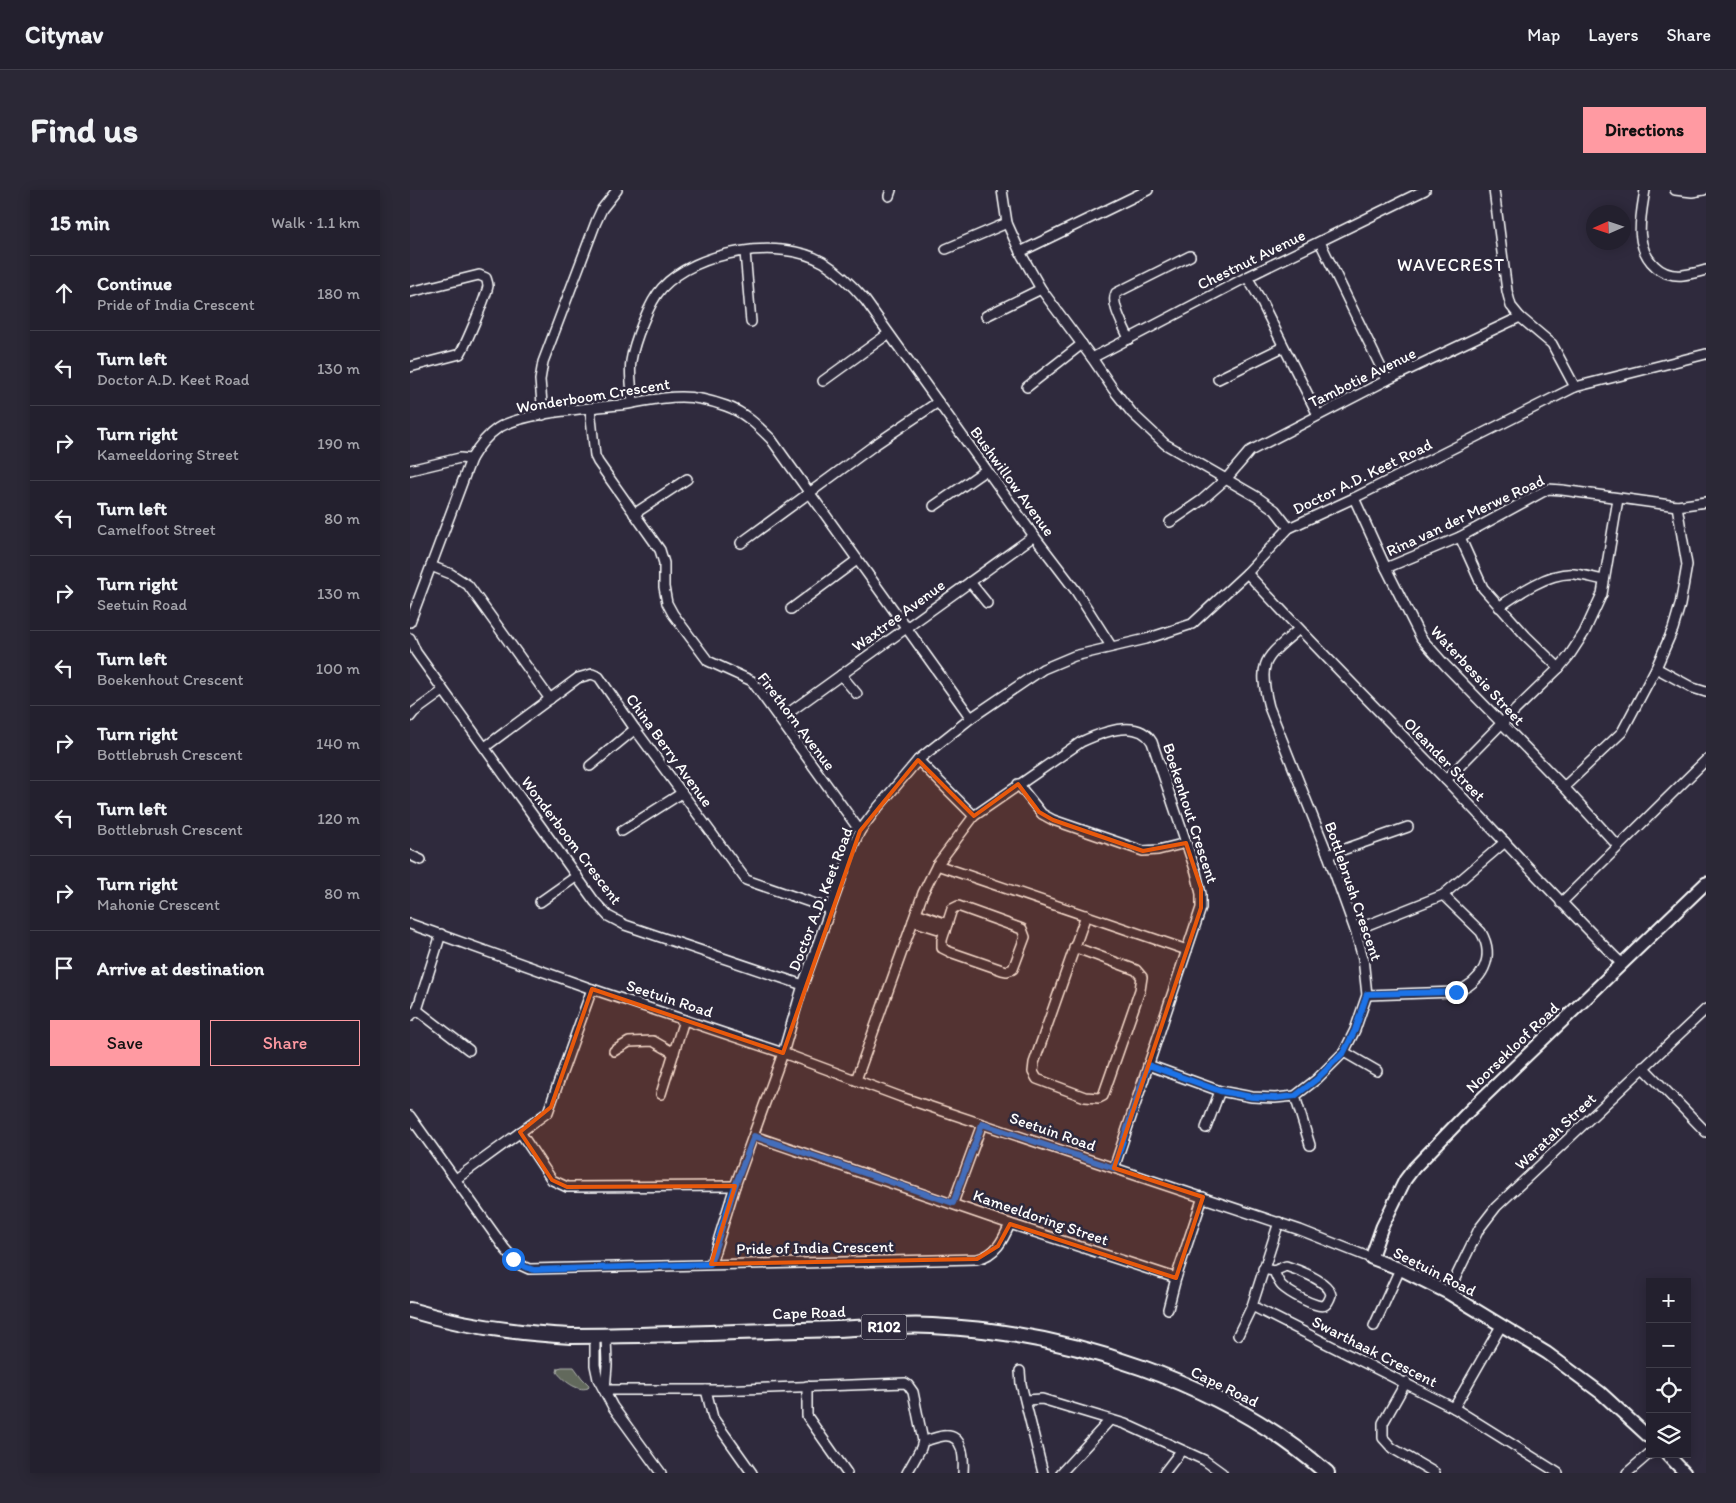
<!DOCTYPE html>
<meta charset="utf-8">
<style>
:root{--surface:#23202e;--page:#2b2836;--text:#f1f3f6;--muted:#a3a3aa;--line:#403e4a;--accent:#ff9aa2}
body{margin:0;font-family:Itim,sans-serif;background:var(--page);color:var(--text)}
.controls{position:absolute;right:15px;bottom:15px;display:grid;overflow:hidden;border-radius:0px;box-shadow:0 2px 12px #0003}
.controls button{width:45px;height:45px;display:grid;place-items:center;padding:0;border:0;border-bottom:1px solid var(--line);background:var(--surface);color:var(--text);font:25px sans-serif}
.compass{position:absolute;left:1176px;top:15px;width:45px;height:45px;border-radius:50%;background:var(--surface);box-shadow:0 2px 12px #0003;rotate:267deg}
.stop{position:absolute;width:15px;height:15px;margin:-11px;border:4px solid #1a73e8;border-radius:50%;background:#fff}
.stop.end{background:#1a73e8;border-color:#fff;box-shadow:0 1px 5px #0008}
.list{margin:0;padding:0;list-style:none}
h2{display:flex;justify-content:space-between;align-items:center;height:65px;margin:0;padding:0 20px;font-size:21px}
h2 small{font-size:16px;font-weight:400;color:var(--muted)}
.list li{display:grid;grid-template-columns:32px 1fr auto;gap:15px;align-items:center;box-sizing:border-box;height:75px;padding:0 20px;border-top:1px solid var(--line)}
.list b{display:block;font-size:19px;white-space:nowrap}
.list p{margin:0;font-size:16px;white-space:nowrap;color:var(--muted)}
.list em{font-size:16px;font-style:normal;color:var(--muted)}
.actions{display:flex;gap:10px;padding:15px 20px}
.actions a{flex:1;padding:11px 0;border:1px solid var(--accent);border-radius:0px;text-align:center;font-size:18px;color:var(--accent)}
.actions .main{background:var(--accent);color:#111}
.icon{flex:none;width:28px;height:28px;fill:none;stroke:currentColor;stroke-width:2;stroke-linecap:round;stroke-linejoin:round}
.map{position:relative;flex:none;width:1296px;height:1283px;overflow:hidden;border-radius:0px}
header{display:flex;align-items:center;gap:30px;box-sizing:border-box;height:70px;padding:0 25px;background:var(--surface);border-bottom:1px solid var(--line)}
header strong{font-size:24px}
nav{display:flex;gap:28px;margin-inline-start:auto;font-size:18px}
.intro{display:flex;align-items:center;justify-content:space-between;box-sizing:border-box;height:120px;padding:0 30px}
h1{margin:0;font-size:35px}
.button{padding:12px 22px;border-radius:0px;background:var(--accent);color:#111;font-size:18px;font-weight:700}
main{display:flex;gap:30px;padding:0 30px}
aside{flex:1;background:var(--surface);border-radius:0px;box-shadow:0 2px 12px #0003}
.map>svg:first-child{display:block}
.green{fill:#62695c;stroke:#b0b4ae}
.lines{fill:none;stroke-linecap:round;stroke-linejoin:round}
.minor-casing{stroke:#fff;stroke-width:12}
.tertiary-casing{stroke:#fff;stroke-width:15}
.primary-casing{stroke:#fff;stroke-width:18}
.minor{stroke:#2f2a3d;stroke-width:9}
.tertiary{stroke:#2f2a3d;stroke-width:11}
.primary{stroke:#2f2a3d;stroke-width:14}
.route{stroke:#1a73e8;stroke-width:6}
.marked{fill:#e8590c;fill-opacity:0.2;stroke:#e8590c;stroke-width:4;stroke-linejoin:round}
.labels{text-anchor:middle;stroke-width:5;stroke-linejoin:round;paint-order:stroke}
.shield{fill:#2f2a3d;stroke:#c1bfc5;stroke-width:1}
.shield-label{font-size:15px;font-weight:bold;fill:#fff}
.street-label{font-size:16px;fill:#fff;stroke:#2f2a3d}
.neighbourhood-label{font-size:18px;letter-spacing:1px;fill:#fff;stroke:#2f2a3d}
</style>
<header>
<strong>Citynav</strong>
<nav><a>Map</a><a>Layers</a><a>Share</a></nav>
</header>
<div class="intro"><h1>Find us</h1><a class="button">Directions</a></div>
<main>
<aside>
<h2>15 min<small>Walk · 1.1 km</small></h2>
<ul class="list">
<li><svg class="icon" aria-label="ahead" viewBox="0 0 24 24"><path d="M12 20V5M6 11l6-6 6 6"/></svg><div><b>Continue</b><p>Pride of India Crescent</p></div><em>180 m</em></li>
<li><svg class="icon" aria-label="left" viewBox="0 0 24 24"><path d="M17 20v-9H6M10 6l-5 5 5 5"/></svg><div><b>Turn left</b><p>Doctor A.D. Keet Road</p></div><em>130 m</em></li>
<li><svg class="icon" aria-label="right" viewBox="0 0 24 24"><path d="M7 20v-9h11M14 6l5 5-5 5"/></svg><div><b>Turn right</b><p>Kameeldoring Street</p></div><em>190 m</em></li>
<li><svg class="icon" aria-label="left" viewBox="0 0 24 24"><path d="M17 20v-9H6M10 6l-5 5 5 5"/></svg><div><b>Turn left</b><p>Camelfoot Street</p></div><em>80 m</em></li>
<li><svg class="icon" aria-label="right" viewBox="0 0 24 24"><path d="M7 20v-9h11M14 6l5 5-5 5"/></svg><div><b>Turn right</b><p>Seetuin Road</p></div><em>130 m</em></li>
<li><svg class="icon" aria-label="left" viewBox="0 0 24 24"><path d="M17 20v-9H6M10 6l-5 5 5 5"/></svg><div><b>Turn left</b><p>Boekenhout Crescent</p></div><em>100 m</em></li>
<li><svg class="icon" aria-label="right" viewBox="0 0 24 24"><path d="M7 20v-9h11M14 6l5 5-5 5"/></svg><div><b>Turn right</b><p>Bottlebrush Crescent</p></div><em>140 m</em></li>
<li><svg class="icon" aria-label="left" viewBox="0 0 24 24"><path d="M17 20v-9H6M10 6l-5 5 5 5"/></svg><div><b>Turn left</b><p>Bottlebrush Crescent</p></div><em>120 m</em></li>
<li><svg class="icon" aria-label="right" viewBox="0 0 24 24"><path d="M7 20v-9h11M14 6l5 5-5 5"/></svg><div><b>Turn right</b><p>Mahonie Crescent</p></div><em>80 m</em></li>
<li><svg class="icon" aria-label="arrive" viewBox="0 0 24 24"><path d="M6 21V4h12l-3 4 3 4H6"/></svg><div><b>Arrive at destination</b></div></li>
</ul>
<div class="actions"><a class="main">Save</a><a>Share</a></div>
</aside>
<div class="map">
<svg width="1296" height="1283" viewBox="0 0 1296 1283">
<rect width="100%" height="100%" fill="#2f2a3d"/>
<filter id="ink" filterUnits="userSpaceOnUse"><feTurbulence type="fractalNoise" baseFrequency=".02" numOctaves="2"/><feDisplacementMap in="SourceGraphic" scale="10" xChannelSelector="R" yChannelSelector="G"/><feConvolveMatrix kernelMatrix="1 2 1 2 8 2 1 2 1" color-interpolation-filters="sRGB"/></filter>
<g filter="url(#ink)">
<path class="green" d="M152 1177H164L172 1188 179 1195 178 1198C167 1202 153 1190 147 1182L148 1178Z"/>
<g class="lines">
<defs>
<g id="minor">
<polyline points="592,0 597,33 610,62 631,99 682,168 703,199 722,223 755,254 847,307 865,320 879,338"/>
<polyline points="1084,0 1097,101 1101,116 1110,127 1142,154 1165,197"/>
<path d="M1235 0C1231 26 1223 56 1245 76 1252 83 1263 86 1273 85 1281 84 1289 82 1296 80"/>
<polyline points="1265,0 1282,2 1294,0"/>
<polyline points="479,6 481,0"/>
<polyline points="910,52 977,190"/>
<polyline points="536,59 597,33"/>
<polyline points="335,62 341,132"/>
<polyline points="610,62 738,0"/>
<polyline points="837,87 849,107 908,225"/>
<path d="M0 102 69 85 76 88C77 91 78 93 78 96 76 107 56 154 50 164L0 177"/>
<polyline points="576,126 631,99"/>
<path d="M719 149C715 138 700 114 706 103L780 66"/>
<polyline points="682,168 837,87 1015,0"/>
<polyline points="808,189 873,157"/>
<polyline points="413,191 478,144"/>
<polyline points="617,197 672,154"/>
<path d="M223 213C222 199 219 185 221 171 224 152 239 112 252 98 286 61 369 47 413 72 429 82 443 96 455 110L624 346 666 401 701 456"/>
<polyline points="180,218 185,266 188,272 250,360 254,373 254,397 257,413 263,424 298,471 342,491 450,641"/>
<polyline points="133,225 130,190 133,172 186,32 192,19 207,0"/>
<polyline points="0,280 50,268 61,269"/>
<polyline points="944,308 976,378 1011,448 1035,475 1154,597 1207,655"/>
<polyline points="524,316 576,280"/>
<polyline points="224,324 277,289"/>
<polyline points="760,332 792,310 817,288 840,261 977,190 1110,127"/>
<polyline points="1050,347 1073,398 1116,446 1149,478"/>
<polyline points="331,353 466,254 528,212"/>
<polyline points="21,376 41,384 58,395 140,509"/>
<polyline points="976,378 1050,347 1138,299 1152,300 1267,316 1296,312"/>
<path d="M837 383C902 454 970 522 1037 591 1095 652 1152 714 1212 774"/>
<polyline points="560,392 577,413"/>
<path d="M1089 417C1109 403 1139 382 1164 384 1174 385 1184 388 1194 390"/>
<polyline points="381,419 447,370"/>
<path d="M0 432 61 269C68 257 76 246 88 238 114 222 185 218 218 214 235 211 253 207 271 207 285 207 302 211 316 216 334 222 348 236 361 249L561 528"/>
<polyline points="0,448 6,462 185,712 198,726 215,735 393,795"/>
<polyline points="1246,478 1283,498 1296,502"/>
<polyline points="431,485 447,504"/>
<polyline points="0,527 4,522 33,501"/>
<polyline points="370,529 624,346"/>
<polyline points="75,557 168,488 182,484 189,487 225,539 336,690 420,719"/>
<polyline points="508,570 564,626"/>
<polyline points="180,576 225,539"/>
<polyline points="1036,590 1091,534 1149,478 1159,466 1174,443 1192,404 1208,309"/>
<polyline points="608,594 632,624 643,630 733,661 748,660 776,653"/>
<polyline points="1154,597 1212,542 1246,478 1263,439 1270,415 1277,375 1267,316"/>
<polyline points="212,641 272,603"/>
<polyline points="0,665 11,670"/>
<polyline points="918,665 998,637"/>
<polyline points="527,675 777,760"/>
<polyline points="130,712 167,686"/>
<polyline points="1151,713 1296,570"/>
<polygon points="548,716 612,739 615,747 603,779 597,781 592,780 540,762 532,758 532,750 542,719"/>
<polyline points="506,723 537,734"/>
<polyline points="503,731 535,741"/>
<polyline points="0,734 182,799 373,863 491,907 890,1040 961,1068"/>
<polyline points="945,740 1033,705 1095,652"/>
<polyline points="664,757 726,780 732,787 730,800 693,906 689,908 675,907 627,889 623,882 624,873 676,725"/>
<path d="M957 805 1046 802C1072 792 1086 768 1071 742L1033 705"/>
<polyline points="7,820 59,860"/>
<polyline points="0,826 7,820 31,744"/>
<polyline points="204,861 219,852 243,851 264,863"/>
<polyline points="934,862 967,881"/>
<path d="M738 875 810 901 842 907 865 908 885 906 907 889 934 862 945 840 957 805 953 768 945 740 918 665 859 517C847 470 855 469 889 439"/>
<polyline points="1233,877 1296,942"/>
<path d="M446 890 513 703 527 675 564 626 671 552C690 543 728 527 742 552L786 682 791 704V718L704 978"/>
<polyline points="251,904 274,830"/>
<polyline points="885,906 900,955"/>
<path d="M0 926 95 1059 108 1074 119 1079 567 1069C586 1065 593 1050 600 1034"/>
<polyline points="796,938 810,901"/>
<polyline points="110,942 142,990 157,997 325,996"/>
<polyline points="344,946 600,1034 766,1088"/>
<polyline points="46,989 138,922 182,799"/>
<polyline points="543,1013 572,934"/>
<polyline points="301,1074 325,996 373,863 393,795 443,656 450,641 465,621 508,570 561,528 633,479 664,466 736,449 782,434 837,383 879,338 944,308 1165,197 1296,164"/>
<path d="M853 1079 864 1081 876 1076C888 1080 919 1091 921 1105 920 1108 918 1113 915 1115 908 1120 877 1101 872 1096 868 1092 866 1086 864 1081"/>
<polyline points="1038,1103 1069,1039 1086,1017 1296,819"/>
<polyline points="842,1116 1044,1218 1148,1283"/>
<polyline points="758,1119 766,1088 793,1007"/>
<polyline points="964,1136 990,1079"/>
<polyline points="828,1145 842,1116 869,1032"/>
<polyline points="185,1146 185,1175 188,1189 203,1217 251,1283"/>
<polyline points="610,1181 611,1194 633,1283"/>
<polyline points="996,1192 973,1233 973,1248 982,1258 1025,1283"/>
<polyline points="397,1196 397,1226 437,1283"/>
<polyline points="195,1200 309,1200 495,1193 498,1195 503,1202 513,1251 511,1258 497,1283"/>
<polyline points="195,1200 197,1175 196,1146"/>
<polyline points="296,1200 303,1228 342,1283"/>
<polyline points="616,1210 632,1209 715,1234 794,1270 812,1283"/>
<polyline points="1044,1218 1091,1136"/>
<path d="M513 1251C520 1250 526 1247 533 1246 554 1243 554 1269 553 1283"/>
<polyline points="651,1283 700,1230"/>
<polyline points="754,1283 771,1261"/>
<polyline points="1217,1283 1240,1263"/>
</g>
<g id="tertiary">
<polyline points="1240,1248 1191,1203 1137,1163 1038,1103 990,1079 961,1068 972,1037 995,990 1004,978 1059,921 1296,693"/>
<polyline points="1257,1264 1275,1283"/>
</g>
<path id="primary" d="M0 1120C53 1136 106 1143 161 1146 250 1146 338 1141 427 1139 459 1138 491 1134 522 1136 658 1142 814 1192 917 1283"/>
</defs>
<use href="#minor" class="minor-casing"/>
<use href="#tertiary" class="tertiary-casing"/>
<use href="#primary" class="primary-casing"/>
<use href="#minor" class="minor"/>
<use href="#tertiary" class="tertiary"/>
<use href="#primary" class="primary"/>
</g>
</g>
<g class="lines" filter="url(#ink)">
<polyline class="route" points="103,1069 115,1077 124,1080 300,1074 325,996 344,946 543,1013 572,934 704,978 738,875 810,901 842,907 866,908 885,906 907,889 934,862 945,840 957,804 1046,802"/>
</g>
<path class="marked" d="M508 570 564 626 608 594 629 622 643 630 733 661 776 653 791 698V718L704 978 793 1007 766 1088 600 1034 588 1056 567 1069 301 1074 325 996 157 997 142 990 110 942 141 917 182 799 373 863 450 641Z"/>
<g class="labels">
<rect class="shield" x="451.5" y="1124.5" width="45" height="25" rx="4"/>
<g class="shield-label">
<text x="474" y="1142">R102</text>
</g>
<g class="street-label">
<text transform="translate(841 69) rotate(-26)" y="6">Chestnut Avenue</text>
<text transform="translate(952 187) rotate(-26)" y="6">Tambotie Avenue</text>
<text transform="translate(183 205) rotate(-9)" y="6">Wonderboom Crescent</text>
<text transform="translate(952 286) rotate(-26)" y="6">Doctor A.D. Keet Road</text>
<text transform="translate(603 291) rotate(54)" y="6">Bushwillow Avenue</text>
<text transform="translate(1055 325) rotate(-25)" y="6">Rina van der Merwe Road</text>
<text transform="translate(488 425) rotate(-36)" y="6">Waxtree Avenue</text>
<text transform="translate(1068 485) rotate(47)" y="6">Waterbessie Street</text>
<text transform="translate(387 531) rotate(53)" y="6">Firethorn Avenue</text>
<text transform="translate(260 560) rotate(54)" y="6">China Berry Avenue</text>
<text transform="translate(1035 569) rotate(46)" y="6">Oleander Street</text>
<text transform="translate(781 623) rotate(72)" y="6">Boekenhout Crescent</text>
<text transform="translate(162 650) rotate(53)" y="6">Wonderboom Crescent</text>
<text transform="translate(944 701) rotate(71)" y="6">Bottlebrush Crescent</text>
<text transform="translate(410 709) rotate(-69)" y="6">Doctor A.D. Keet Road</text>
<text transform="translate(260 808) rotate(18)" y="6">Seetuin Road</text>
<text transform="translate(1102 857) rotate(-44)" y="6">Noorsekloof Road</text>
<text transform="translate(643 941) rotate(19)" y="6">Seetuin Road</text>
<text transform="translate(1145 941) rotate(-43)" y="6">Waratah Street</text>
<text transform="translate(631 1027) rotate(19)" y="6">Kameeldoring Street</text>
<text transform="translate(405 1057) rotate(-1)" y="6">Pride of India Crescent</text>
<text transform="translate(1025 1081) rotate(27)" y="6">Seetuin Road</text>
<text transform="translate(399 1122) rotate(-2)" y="6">Cape Road</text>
<text transform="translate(965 1161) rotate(27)" y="6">Swarthaak Crescent</text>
<text transform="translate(815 1196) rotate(26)" y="6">Cape Road</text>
</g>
<g class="neighbourhood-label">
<text x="1041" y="81">WAVECREST</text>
</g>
</g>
</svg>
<div class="controls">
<button>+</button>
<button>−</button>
<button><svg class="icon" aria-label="locate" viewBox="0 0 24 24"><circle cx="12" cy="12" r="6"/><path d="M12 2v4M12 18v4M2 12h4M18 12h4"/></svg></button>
<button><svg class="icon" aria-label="layers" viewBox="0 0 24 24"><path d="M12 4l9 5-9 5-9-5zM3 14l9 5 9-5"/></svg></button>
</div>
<svg class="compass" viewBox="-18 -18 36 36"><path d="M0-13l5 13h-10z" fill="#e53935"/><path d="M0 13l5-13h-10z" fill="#a3a3aa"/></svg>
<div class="stop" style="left:103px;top:1069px"></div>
<div class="stop end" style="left:1046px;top:802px"></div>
</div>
</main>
